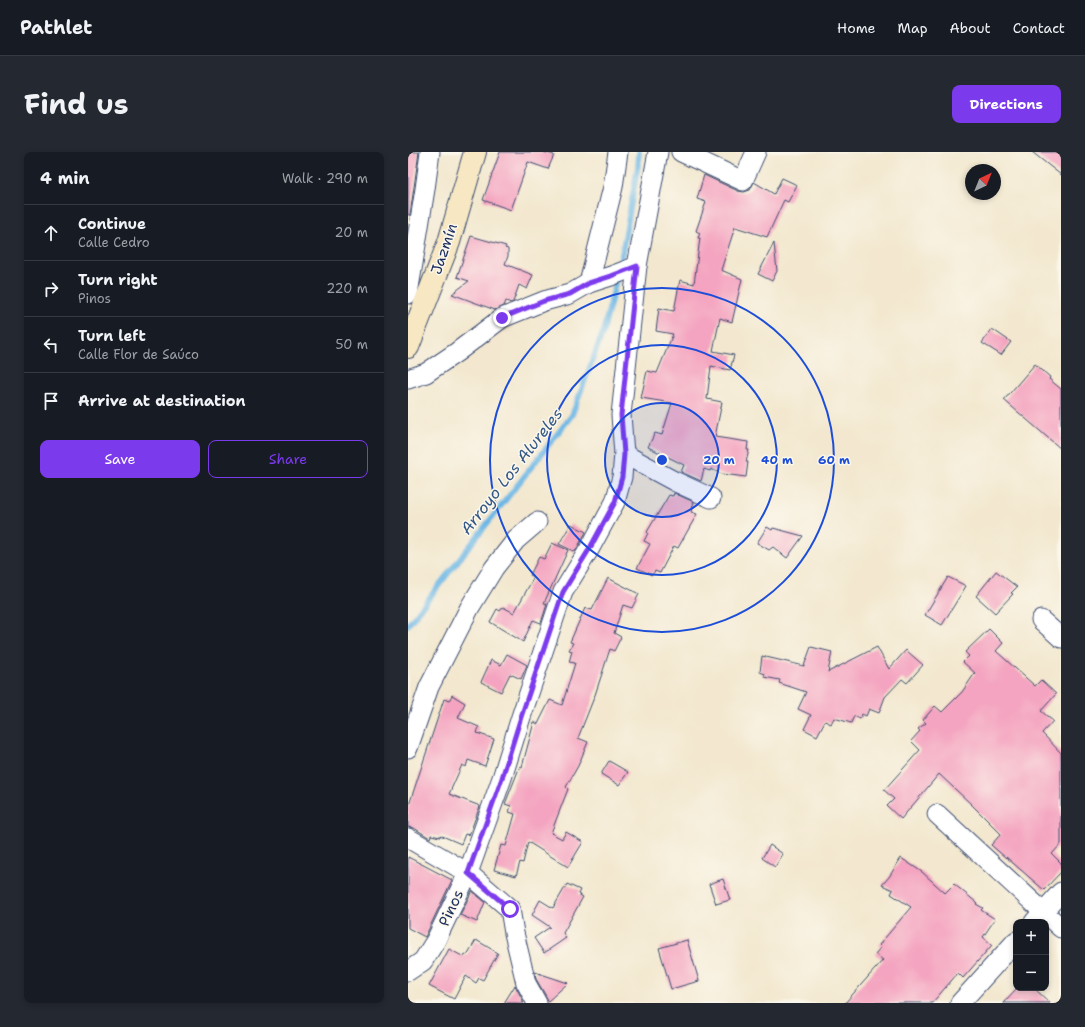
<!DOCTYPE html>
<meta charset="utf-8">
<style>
:root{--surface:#171b24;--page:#242831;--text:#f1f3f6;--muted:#9ea1a6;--line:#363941;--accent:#7c3aed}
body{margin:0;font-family:"Shantell Sans",sans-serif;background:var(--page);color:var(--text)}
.controls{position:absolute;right:12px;bottom:12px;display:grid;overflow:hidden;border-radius:8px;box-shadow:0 2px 6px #0003}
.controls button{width:36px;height:36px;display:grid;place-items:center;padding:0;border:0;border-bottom:1px solid var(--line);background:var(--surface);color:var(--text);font:20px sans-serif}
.compass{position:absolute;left:557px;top:12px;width:36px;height:36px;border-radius:50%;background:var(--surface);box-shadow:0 2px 6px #0003;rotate:43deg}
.stop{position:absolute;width:12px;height:12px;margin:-9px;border:3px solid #7c3aed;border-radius:50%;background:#fff}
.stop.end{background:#7c3aed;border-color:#fff;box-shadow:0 1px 4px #0008}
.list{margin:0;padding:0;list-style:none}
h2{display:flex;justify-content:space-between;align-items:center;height:52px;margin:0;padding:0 16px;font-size:17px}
h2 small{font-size:13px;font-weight:400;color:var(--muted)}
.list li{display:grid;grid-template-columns:26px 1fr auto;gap:12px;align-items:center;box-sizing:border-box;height:56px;padding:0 16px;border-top:1px solid var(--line)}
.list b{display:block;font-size:15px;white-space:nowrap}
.list p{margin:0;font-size:13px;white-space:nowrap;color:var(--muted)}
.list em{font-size:13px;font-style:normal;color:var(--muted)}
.actions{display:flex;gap:8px;padding:12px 16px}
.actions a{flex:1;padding:9px 0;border:1px solid var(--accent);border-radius:8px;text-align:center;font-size:14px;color:var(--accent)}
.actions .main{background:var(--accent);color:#fff}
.icon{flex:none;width:22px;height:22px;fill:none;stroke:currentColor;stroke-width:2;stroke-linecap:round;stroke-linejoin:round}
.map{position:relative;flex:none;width:653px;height:851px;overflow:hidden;border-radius:8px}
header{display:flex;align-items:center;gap:24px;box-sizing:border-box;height:56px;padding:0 20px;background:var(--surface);border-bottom:1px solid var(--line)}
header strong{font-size:19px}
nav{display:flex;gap:22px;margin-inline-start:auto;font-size:14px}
.intro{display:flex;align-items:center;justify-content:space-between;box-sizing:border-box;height:96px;padding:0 24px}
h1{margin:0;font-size:28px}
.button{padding:10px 18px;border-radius:8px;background:var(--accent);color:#fff;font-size:14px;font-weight:700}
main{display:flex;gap:24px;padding:0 24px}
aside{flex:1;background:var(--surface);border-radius:8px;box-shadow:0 2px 6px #0003}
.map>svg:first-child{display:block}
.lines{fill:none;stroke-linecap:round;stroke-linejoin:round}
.stream{stroke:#6cb7e5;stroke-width:5.5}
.building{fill:#f4a4c0}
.street-casing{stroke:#3b4b6f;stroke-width:21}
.secondary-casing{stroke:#3b4b6f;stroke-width:24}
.street{stroke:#fff;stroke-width:19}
.secondary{stroke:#f7e8c3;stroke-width:22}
.route{stroke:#7c3aed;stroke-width:5}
.ring{fill:none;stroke:#1d4ed8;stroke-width:2}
.labels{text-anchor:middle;stroke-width:3;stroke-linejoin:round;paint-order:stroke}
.street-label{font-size:15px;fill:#1b2f5e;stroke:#fbf7ec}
.water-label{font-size:16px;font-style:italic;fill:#335886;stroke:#fbf7ec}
.centre{fill:#1d4ed8;stroke:#fbf7ec;stroke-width:2}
.ring-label{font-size:12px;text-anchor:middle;font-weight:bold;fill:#1d4ed8;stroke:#fbf7ec;stroke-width:3;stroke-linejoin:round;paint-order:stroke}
</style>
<header>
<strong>Pathlet</strong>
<nav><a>Home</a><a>Map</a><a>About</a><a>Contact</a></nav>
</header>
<div class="intro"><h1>Find us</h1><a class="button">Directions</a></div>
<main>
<aside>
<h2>4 min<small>Walk · 290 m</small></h2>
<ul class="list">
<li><svg class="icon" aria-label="ahead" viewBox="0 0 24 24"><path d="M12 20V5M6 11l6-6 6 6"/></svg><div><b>Continue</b><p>Calle Cedro</p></div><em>20 m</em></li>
<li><svg class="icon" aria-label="right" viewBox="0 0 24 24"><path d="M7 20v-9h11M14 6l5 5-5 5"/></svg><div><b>Turn right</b><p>Pinos</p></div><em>220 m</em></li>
<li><svg class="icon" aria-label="left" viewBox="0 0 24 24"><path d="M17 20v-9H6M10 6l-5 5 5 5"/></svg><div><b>Turn left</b><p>Calle Flor de Saúco</p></div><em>50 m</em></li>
<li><svg class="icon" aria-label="arrive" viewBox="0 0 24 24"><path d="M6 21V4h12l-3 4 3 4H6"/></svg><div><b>Arrive at destination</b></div></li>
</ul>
<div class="actions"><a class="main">Save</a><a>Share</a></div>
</aside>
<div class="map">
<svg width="653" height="851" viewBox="0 0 653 851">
<rect width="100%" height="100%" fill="#fbf7ec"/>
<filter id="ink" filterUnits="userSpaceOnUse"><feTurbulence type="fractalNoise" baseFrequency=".025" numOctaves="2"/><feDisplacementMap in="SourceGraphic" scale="8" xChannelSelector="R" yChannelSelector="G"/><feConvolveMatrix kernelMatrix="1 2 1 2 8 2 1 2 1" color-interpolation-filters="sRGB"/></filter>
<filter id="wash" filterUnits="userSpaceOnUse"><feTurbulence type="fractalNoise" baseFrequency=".012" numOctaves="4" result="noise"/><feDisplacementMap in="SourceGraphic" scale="16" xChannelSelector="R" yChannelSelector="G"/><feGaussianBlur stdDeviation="0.9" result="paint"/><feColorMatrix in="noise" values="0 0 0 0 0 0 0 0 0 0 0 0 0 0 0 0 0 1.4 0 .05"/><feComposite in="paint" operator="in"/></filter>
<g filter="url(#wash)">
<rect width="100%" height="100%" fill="#f3e8cf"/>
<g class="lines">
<g class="stream">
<polyline points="211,117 230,14 231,0"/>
<polyline points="0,473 164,263 195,180 209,125"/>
</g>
</g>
<g id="blocks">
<g class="building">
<polygon points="0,0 11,0 2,63 0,63"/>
<polygon points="92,0 135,0 146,3 140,17 120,10 103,58 75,48"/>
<polygon points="624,0 653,0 653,23"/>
<polygon points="296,23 330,39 336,40 342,38 346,30 366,42 374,26 389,33 380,50 376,48 359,85 327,75 313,118 334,127 324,170 312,166 305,199 326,203 322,218 303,214 299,247 314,250 307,285 340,290 339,298 341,298 338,310 340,310 338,325 314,322 303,317 302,319 296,317 293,329 273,320 276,313 240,295 247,281 254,283 264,251 233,246 239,219 249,221 265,182 248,179 251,156 266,159 272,128 286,132 292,86 290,86 292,81 288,79 298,50 289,47"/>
<polygon points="63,84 98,94 97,96 100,97 100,104 97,112 125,123 119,137 111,133 105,150 103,151 98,149 96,154 87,158 44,142 61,129 49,125"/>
<polygon points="366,91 369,119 364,129 350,122"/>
<polygon points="584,177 603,190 593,203 574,191"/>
<polygon points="627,212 642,225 641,227 653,237 653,297 596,248"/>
<polygon points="266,341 286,350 283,360 289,362 270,396 266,394 252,421 247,419 244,423 229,416 242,392 236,389 240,381 239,380 261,343 265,344"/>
<polygon points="163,372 178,380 167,400 151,392"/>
<polygon points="359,375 364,378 365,376 395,384 379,406 365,395 361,398 349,391"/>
<polygon points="144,391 160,398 136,451 139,452 133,471 125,468 115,490 82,470 89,457 92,459 95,455 106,461 126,425 122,423 131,405 136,407"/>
<polygon points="588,419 609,435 603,441 605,442 587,461 568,444"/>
<polygon points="540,425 558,434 534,473 517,463"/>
<polygon points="200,426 231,442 224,456 215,453 206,481 213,485 206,499 202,497 187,543 170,586 180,590 170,614 158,635 160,637 143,681 154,687 158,680 175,690 160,715 120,690 115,711 112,710 108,724 86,718 93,693 98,694 107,662 101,660 103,654 97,652 112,614 114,615 126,570 130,572 142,548 154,553 167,511 161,510 164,499 161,498 165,491 162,490 177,456 184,458"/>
<polygon points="581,477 595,491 588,499 627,534 633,528 648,542 633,559 645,569 634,581 653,601 653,692 644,702 653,711 653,720 636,738 598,705 598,706 583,693 593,682 563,652 531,622 493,667 479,654 486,647 476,638 512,598 503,589 512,579 510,577 518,571 515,568 527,554 534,560 554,540 567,521 555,510 561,504 557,500"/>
<polygon points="403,495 424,500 420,520 469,495 481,517 498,498 515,513 499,531 494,527 477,545 471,561 461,557 458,564 454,562 452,567 446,564 443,571 426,566 423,572 417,569 409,584 396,577 403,563 390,557 398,540 371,531 372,528 356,525 357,522 352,520 354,504 396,514"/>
<polygon points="99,502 119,513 113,527 102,522 93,540 73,530 83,508 93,513"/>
<polygon points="44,543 57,551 50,566 71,575 69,581 86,587 77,614 60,608 58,615 54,613 41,642 72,654 61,683 57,682 53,692 32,683 32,685 23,683 22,686 6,676 0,675 0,656 36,547 41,549"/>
<polygon points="201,609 220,620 211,633 193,622"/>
<polygon points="362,693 375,702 367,715 354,706"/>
<polygon points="0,705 44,728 17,785 0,776"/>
<polygon points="493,706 514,720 537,741 546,732 569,751 568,752 575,756 573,758 587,767 575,785 584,793 555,826 550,821 524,851 437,851 475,808 467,802 473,795 471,793 503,755 483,742 485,738 474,733 481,725"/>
<polygon points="315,727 322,748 308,752 301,732"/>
<polygon points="159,732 172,738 170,742 175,745 155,781 158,786 136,801 126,786 142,775 124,763 132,748 145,756"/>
<polygon points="64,739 77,750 69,770 52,763"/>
<polygon points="68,788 90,801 75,828 71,826 68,831 58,824 46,847 21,834 41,797 56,805 57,802 59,803"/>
<polygon points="279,788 291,829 263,837 251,796"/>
<polygon points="127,820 160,831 140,849 139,846 128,827"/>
<polygon points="107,833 116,851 96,851 106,835"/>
<polygon points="609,836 626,836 642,851 595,851"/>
</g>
</g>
</g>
<g filter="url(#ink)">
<use href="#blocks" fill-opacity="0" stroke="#3b4b6f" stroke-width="1"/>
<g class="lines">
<defs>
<g id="street">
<polyline points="273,0 335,29 348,0"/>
<polyline points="181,131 205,35 210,0"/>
<polyline points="0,142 17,37 22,0"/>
<polyline points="0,227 18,221 49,200 94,166 136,149 162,142 181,131 203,124 229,114"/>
<polyline points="216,302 266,329 303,346"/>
<polyline points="633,468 653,486"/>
<polyline points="0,596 21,535 62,455 86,416 108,388 129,370"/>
<polyline points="529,662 653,776"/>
<polyline points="0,686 60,721 102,757 106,781 118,831 129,851"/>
<polyline points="626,770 653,740"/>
<polyline points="0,819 15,809 28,788 60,721 94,626 113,565 155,440 182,396 207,350 214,325 216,302 213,263 229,114 250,0"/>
<polyline points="552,851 608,789"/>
</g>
<polyline id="secondary" points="0,195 41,90 67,0"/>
</defs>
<use href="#street" class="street-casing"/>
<use href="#secondary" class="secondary-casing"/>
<use href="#street" class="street"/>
<use href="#secondary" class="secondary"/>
</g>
</g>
<g class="lines" filter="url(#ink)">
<polyline class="route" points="94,166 136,149 162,142 181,131 203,124 229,114 213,263 216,302 214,325 207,350 182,396 155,440 113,565 94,626 60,721 102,757"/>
</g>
<circle cx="254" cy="308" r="57" fill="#1d4ed8" fill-opacity=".12"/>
<g class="ring">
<circle cx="254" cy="308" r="57"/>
<circle cx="254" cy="308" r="115"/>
<circle cx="254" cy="308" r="172"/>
</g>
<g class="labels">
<g class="street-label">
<text transform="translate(36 97) rotate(-71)" y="5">Jazmín</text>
<text transform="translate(43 756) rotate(-65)" y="5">Pinos</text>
</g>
<g class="water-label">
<text transform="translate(103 319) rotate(-52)" y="6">Arroyo Los Alureles</text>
</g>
</g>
<circle cx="254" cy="308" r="6" class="centre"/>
<g class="ring-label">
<text x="311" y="312">20 m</text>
<text x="369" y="312">40 m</text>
<text x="426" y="312">60 m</text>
</g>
</svg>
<div class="controls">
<button>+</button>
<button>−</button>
</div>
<svg class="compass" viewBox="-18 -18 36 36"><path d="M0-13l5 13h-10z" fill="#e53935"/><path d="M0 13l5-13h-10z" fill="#9ea1a6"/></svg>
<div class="stop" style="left:102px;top:757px"></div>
<div class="stop end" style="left:94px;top:166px"></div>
</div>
</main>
